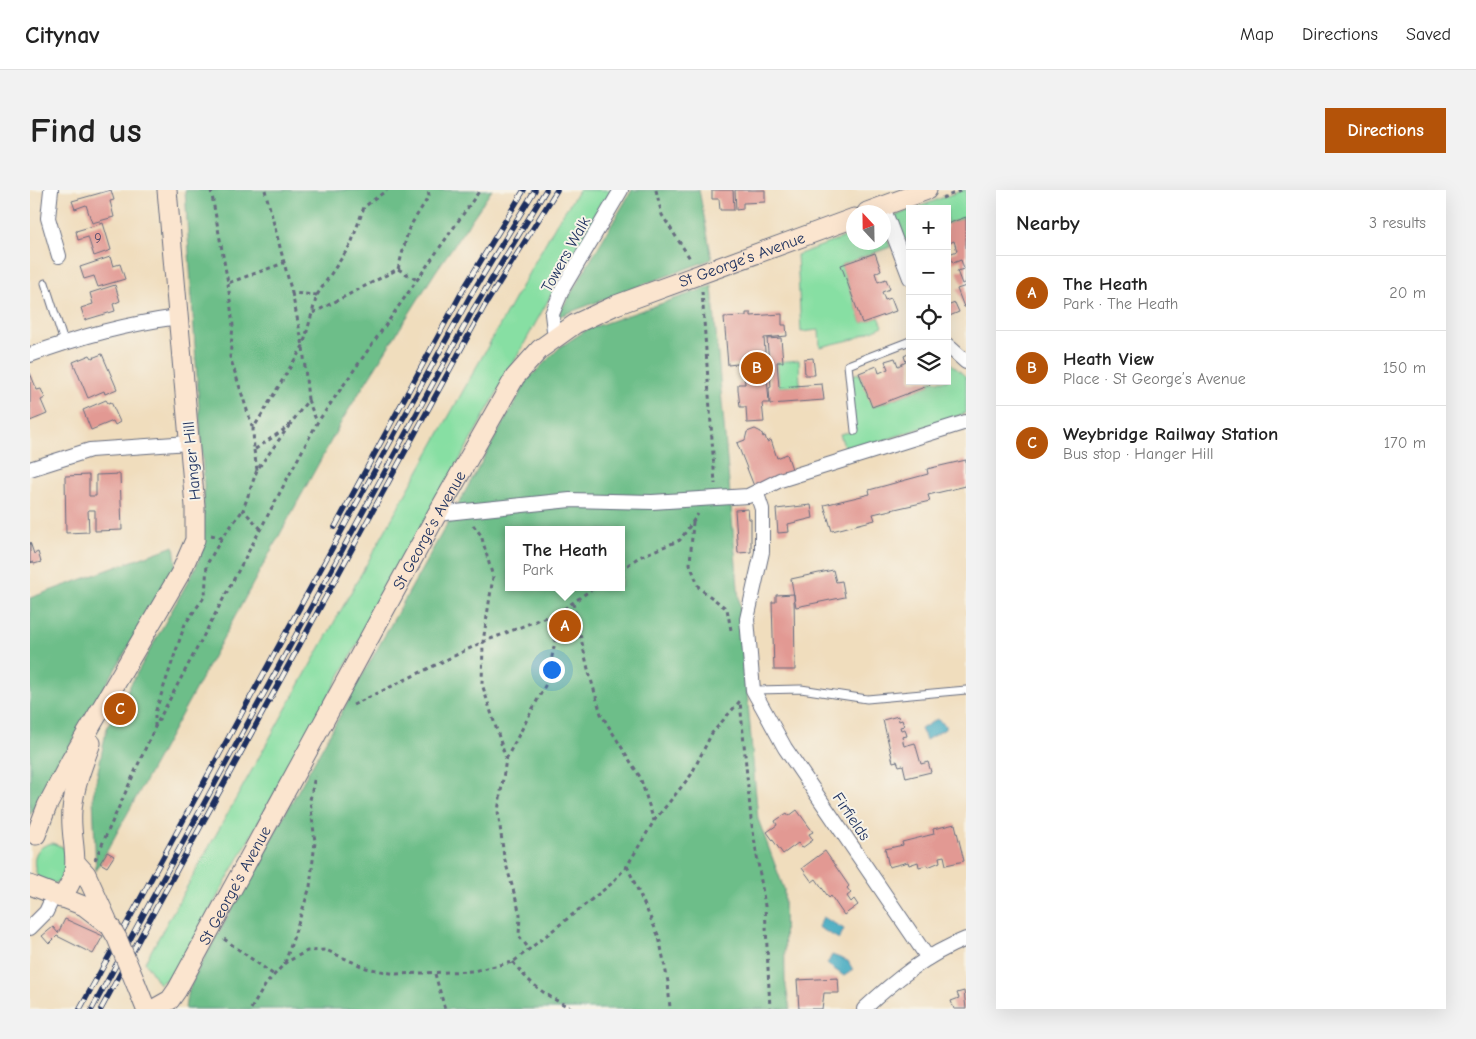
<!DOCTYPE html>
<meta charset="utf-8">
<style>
:root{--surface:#fff;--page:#f2f2f2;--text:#222;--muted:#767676;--line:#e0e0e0;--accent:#b45309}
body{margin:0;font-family:"Comic Neue",sans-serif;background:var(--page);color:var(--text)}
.controls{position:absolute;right:15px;top:15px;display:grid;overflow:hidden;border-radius:0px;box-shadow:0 5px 20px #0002}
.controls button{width:45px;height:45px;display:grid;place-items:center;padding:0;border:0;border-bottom:1px solid var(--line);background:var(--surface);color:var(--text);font:25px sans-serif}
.compass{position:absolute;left:816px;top:15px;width:45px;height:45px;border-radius:50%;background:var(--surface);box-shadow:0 5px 20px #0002;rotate:338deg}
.you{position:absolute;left:521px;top:479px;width:18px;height:18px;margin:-12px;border:4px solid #fff;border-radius:50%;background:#1a73e8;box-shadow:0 0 0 8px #1a73e833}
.badge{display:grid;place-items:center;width:32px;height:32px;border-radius:50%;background:var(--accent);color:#fff;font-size:16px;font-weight:700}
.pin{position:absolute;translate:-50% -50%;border:2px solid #fff;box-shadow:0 1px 5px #0006}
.popup{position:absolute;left:475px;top:336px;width:120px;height:65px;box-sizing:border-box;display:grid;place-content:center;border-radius:0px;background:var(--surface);filter:drop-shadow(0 1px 4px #0005);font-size:16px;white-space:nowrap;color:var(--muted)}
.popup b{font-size:19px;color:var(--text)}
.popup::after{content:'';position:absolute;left:50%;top:100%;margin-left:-10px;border:10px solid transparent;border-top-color:var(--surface)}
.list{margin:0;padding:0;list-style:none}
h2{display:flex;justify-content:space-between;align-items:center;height:65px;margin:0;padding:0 20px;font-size:21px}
h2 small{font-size:16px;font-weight:400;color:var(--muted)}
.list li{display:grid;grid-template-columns:32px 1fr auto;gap:15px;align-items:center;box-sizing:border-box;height:75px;padding:0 20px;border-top:1px solid var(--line)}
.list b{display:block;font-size:19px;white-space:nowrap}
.list p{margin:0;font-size:16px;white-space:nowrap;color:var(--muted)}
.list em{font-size:16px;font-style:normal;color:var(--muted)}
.icon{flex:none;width:28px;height:28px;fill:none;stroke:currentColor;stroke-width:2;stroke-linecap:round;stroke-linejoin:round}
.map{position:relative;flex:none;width:936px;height:819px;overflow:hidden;border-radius:0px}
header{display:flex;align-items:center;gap:30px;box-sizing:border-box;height:70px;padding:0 25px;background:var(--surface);border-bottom:1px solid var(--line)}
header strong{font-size:24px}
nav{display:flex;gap:28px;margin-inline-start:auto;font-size:18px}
.intro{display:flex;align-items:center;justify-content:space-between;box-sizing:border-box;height:120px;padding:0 30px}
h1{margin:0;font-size:35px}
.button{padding:12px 22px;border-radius:0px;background:var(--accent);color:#fff;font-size:18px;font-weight:700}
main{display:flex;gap:30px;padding:0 30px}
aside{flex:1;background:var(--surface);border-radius:0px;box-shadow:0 5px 20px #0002}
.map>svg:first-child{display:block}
.green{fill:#87dfa3;stroke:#518780}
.forest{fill:#6dbe89;stroke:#447674;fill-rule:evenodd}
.water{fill:#40a9c0;stroke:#2e6c8f}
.building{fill:#e29993}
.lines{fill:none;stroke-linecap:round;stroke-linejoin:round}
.service-casing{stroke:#666c7f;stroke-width:9}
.minor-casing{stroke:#666c7f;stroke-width:16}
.secondary-casing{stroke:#666c7f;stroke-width:21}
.path{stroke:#666c7f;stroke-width:3;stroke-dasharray:4 4;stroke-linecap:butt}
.service{stroke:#fff;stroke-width:7}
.minor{stroke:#fff;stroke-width:14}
.secondary{stroke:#fbe5cf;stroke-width:19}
.rail-casing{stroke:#1b2f5e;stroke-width:5.5}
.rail{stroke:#f7f3e8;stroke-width:4;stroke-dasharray:11;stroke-linecap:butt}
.secondary-bridge-casing{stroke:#666c7f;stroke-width:21;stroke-linecap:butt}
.secondary-bridge{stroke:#fbe5cf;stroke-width:19}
.labels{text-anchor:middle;stroke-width:4;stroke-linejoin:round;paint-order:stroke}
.number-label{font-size:14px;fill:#4d4a6b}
.street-label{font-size:16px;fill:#1b2f5e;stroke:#f7f3e8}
</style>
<header>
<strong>Citynav</strong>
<nav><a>Map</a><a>Directions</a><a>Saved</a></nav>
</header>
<div class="intro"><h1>Find us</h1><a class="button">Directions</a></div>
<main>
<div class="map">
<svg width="936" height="819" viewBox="0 0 936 819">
<rect width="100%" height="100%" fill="#f7f3e8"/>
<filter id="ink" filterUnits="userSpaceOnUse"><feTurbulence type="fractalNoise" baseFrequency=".02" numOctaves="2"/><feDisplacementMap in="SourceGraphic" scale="10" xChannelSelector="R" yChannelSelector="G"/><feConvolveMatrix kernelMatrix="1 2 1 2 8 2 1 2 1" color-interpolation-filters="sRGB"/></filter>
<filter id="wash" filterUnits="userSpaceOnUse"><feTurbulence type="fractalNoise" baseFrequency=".0096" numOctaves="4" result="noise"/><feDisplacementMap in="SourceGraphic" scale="20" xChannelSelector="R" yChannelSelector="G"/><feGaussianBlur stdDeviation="1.12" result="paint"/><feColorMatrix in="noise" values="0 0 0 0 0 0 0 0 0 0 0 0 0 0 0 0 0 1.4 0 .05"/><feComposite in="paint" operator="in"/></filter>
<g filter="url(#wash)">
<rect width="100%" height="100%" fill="#f0ddbd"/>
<g class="green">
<polygon points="549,0 585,0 550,53 145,783 129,794 115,772 526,34"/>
<polygon points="933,0 936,0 936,27 917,34 917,19 883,19"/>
<polygon points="880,20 880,48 867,53 858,29"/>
<polygon points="854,38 860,57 811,75 832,133 849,127 853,136 824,149 790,157 789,140 771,142 767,65 823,44 824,52 854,52"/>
<polygon points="769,170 770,196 749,197 747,172"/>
<polygon points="917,170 936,187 936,223 816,263 810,244 825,241 819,186 829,183 843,217 900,195 899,191 917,191"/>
<path d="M22 653 33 657 38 678 34 690 21 694 9 690C2 673 1 658 22 653Z"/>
</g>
<g class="forest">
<polygon points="155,0 462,0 406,81 314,227 66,681 63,606 77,537 166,377 173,359 174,295"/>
<polygon points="602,0 669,0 682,69 527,127"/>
<path d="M682 96 728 629 754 699 755 791 760 819H155L157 805 165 785 498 189 530 157 558 139ZM479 340H591V397H479Z"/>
<polygon points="144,356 146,371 145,377 0,625 0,408"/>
</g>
<g class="water">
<polygon points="907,529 915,535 915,539 896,550 891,539"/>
<polygon points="793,727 814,739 809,749 788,737"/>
<polygon points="802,765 818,771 823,780 814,786 797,774"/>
</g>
<g id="blocks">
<g class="building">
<polygon points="81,0 84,10 80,11 84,27 62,33 56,15 45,19 42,11"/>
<polygon points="682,0 703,0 704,20 690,20 689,9 682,9"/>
<polygon points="705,0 735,0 735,12 713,13 713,19 706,20"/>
<polygon points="936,27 936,92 932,94 927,81 934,79 931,70 923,73 919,64 927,61 924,51 917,54 917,34"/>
<polygon points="73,33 81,60 64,66 58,47 48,50 46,41"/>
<polygon points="845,63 851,80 845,83 848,92 856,89 860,99 852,102 855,110 861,108 866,121 832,133 811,75"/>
<polygon points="80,67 83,76 90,74 95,89 68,97 64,86 54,89 50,77"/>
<polygon points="85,95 90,111 83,114 85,121 55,130 51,118 63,114 60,103"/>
<polygon points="936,96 936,117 934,117 927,99"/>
<polygon points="925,113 929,122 917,127 917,116"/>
<polygon points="716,123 721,123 721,126 752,124 752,135 756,135 757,146 734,148 739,213 732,213 734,232 717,233 716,217 710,217 708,199 708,194 715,194 714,182 717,182 716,173 698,175 694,127 716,126"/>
<polygon points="751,148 753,172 747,172 749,197 792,194 794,210 740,214 739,198 741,197 737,149"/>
<polygon points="880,163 880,191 899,191 900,195 842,217 829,183 847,176 849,183 858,179 855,171 865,168 868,176 876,172 874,166"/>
<polygon points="72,164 87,199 75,204 74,201 58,208 43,172 60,165 62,168"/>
<polygon points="783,168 785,185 775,185 774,169"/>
<polygon points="0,183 7,200 11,199 15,208 11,210 17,224 0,231"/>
<polygon points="76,210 78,213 81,212 90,232 85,235 83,231 61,240 53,220"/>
<polygon points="725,239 731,242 733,247 735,246 737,252 741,250 747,268 757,264 763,282 724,296 707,253 715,250 717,242"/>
<polygon points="936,270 936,296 898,305 900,311 843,324 845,330 802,341 794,315 840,304 839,300 898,284 897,279"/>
<polygon points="90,284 92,340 65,341 65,320 58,320 59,342 36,343 35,286 59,285 59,306 66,306 66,285"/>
<polygon points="781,315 783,328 758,334 759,342 748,343 746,319"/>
<polygon points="718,319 719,329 721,329 721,362 708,363 705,320"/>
<polygon points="0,352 4,364 8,362 11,372 4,374 3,372 0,373"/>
<polygon points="803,380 806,392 812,391 815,407 766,417 761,389"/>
<polygon points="764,404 765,480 744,480 742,412 746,412 746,405"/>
<polygon points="868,526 869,531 872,530 874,536 870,537 871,540 875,539 877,546 872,547 874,556 885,553 891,574 898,572 901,582 876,588 873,575 869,576 867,571 863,572 853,530"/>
<polygon points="767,620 783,642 779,644 783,650 772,658 768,653 753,664 737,642 747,635 745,631 757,623 759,626"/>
<polygon points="925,634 934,671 916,675 914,666 909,667 910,672 898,677 897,675 889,677 888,672 879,675 878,672 859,677 855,659 873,655 872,652 904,644 903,639"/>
<polygon points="795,661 819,696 817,698 821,703 817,706 821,712 824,709 828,715 814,725 801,706 799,708 786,689 782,692 772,678"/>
<polygon points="77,662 84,666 77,677 70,673"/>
<polygon points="35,729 73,746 63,764 27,746 19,754 12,746 23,737 28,743"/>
<polygon points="808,788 809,803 794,803 792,819 769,819 767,790"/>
<polygon points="934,801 936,819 924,819 921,811 929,808 927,803"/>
</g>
</g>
</g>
<g filter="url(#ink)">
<use href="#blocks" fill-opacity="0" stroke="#666c7f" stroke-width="1"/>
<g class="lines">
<defs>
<g id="service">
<polyline points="15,93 34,152"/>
<polyline points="825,241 818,175 880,151"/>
<polyline points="723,500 771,499 837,509 936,500"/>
</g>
<g id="minor">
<polyline points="21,0 18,28 29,66"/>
<polyline points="853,17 880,88"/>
<polyline points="525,148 522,124 533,98 591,0"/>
<polyline points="917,155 936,172"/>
<path d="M0 165C48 147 97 134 148 127"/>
<polyline points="0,279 60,260 159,253"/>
<polyline points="727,304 732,319 732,362 717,429 723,500 755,558 898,768"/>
<polyline points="407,324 540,310 622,312 718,306 750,290 936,232"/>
<polyline points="0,738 16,722 24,705"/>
<path d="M834 819C864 791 897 764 936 749"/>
</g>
<g id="secondary">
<polyline points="837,22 897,0"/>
<polyline points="6,645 17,616 41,570 151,382 165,350 165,316 137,0"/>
<polyline points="46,673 56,684 77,730"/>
<polyline points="0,695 54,716 80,736"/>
<path d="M31 708C56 677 39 655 42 620 44 597 53 574 61 553"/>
<polyline points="106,794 116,819"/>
<path id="s1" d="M124 819 140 810 147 800 407 324 485 187 510 159 545 134 586 115 824 28"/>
</g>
</defs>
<use href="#service" class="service-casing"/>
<use href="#minor" class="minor-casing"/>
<use href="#secondary" class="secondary-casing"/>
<g class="path">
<polyline points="181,0 198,93 254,73"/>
<polyline points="626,0 632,25 661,70"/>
<polyline points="912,8 933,0"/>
<polyline points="368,79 379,38 399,6 398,0"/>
<polyline points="198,93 203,136 200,167 223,239"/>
<polyline points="672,101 685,294"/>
<polyline points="262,103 273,156 278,210"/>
<polyline points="287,105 321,54 334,17 357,0"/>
<polyline points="283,123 368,79 387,90"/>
<polyline points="259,236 278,210 287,232"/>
<polyline points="224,260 227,280"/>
<polyline points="663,332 660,374 669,398 697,419 701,440"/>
<polyline points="443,335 451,345 463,387 453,452 452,494 476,569 468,621 474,667 490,724 489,746 500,760"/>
<polyline points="231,339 213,320 227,280 259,236 224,260 223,239 273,156 287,105 262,103 235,0"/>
<polyline points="181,345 192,348 213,320"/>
<polyline points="591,380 609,367 650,350 668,324"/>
<polyline points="543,413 558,479 571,524 610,587 624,631"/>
<polyline points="323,515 453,452 531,421 565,397"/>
<polyline points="125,537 125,523 155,434 175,406 177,374 192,348"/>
<polyline points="476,569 517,492 531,421"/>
<polyline points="65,670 125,537 287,233 450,0"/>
<polyline points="597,676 629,747 638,792 640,819"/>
<polyline points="194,749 244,785"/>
<path d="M483 772C500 795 518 807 543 819"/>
<polyline points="255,773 280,697 285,652 280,610 285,586"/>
<polyline points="405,784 415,819"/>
<polyline points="221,819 236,794 255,773 277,761 296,760 336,778 366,784 443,781 483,772 581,694 597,676 624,631 661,585 682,543 710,511 721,629 735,716 740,819"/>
</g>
<use href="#service" class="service"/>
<use href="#minor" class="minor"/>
<use href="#secondary" class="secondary"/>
<defs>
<g id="rail">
<polyline points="305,337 433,100 494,0"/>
<polyline points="50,819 439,108 505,0"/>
<polyline points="62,819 443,120 516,0"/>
<polyline points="71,819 454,117 527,0"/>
</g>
</defs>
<use href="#rail" class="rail-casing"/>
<use href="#rail" class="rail"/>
<defs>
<polyline id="secondary-bridge" points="80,736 87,748 106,794"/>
</defs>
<use href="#secondary-bridge" class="secondary-bridge-casing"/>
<use href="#secondary-bridge" class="secondary-bridge"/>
</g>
</g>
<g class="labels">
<g class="number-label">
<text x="68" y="53">9</text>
</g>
<g class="street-label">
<text transform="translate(535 64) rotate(-61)" y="6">Towers Walk</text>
<text dy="6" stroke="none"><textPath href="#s1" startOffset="990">St George’s Avenue</textPath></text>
<text transform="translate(161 271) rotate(-95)" y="6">Hanger Hill</text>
<text dy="6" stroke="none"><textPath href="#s1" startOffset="555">St George’s Avenue</textPath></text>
<text transform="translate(822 626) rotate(56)" y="6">Firfields</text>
<text dy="6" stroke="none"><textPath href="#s1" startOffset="150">St George’s Avenue</textPath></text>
</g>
</g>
</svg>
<div class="controls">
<button>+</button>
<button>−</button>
<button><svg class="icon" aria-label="locate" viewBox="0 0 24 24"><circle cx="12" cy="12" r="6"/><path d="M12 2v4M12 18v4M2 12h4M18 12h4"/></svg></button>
<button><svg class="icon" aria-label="layers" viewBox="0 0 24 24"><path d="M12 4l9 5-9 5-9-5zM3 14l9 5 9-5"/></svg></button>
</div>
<svg class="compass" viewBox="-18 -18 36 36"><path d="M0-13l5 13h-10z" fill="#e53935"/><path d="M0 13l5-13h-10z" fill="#767676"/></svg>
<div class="you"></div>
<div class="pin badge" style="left:535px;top:436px">A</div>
<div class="popup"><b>The Heath</b>Park</div>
<div class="pin badge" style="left:727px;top:178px">B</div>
<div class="pin badge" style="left:90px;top:519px">C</div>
</div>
<aside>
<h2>Nearby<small>3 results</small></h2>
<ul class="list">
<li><span class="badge">A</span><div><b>The Heath</b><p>Park · The Heath</p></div><em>20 m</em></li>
<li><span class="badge">B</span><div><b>Heath View</b><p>Place · St George’s Avenue</p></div><em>150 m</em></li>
<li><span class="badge">C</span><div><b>Weybridge Railway Station</b><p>Bus stop · Hanger Hill</p></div><em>170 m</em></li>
</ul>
</aside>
</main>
